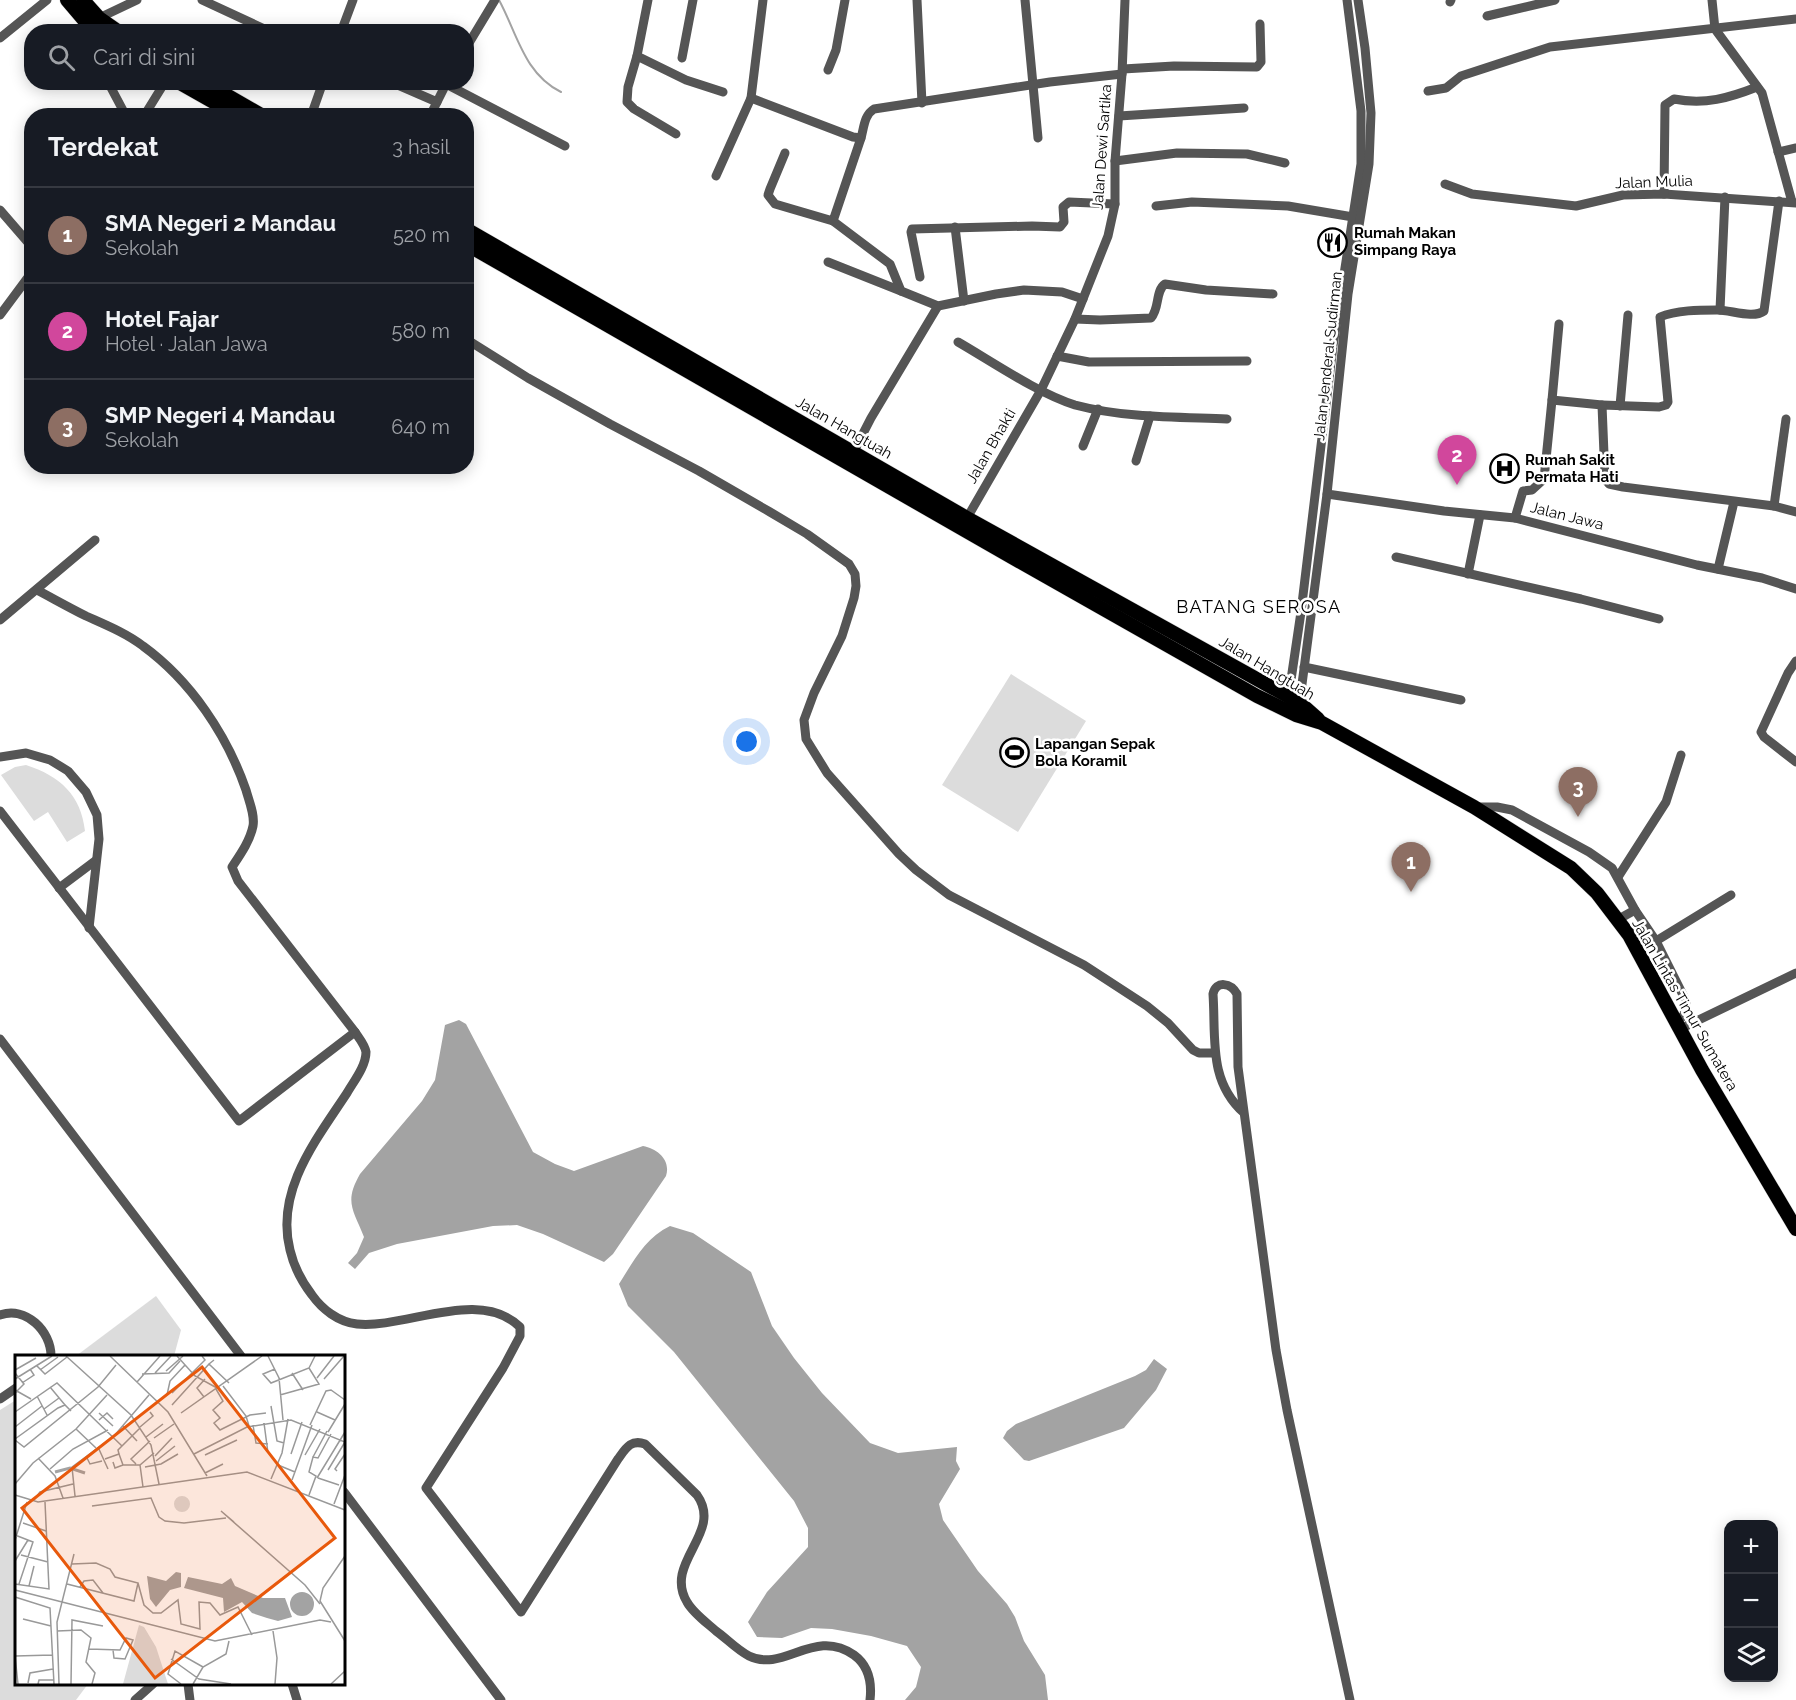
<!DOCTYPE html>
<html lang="id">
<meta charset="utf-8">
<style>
:root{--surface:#171b24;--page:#242831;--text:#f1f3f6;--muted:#9ea1a6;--line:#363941;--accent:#858687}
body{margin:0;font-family:Raleway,sans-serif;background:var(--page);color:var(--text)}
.controls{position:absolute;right:18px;bottom:18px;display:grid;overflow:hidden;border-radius:12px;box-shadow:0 3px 15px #0003}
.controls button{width:54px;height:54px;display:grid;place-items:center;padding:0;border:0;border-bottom:2px solid var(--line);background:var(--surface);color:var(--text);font:30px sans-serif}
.you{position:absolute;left:747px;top:742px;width:21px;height:21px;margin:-15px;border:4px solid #fff;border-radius:50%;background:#1a73e8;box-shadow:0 0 0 9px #1a73e833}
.badge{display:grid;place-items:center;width:39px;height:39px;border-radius:50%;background:var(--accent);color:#fff;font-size:20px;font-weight:700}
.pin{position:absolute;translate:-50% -50px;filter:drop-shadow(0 2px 3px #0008)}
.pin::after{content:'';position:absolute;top:32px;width:21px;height:18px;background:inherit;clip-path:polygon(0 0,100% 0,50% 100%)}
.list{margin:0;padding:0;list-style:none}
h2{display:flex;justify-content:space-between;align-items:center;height:78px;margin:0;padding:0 24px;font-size:26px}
h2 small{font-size:20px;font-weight:400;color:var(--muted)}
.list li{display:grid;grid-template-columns:39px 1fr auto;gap:18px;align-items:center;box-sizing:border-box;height:96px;padding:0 24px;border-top:2px solid var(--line)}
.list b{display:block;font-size:22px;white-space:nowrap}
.list p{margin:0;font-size:20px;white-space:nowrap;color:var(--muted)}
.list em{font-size:20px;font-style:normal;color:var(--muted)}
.icon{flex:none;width:33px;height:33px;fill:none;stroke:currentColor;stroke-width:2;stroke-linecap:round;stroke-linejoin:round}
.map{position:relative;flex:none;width:1796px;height:1700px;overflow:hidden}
.search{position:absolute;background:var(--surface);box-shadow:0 3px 15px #0003;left:24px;top:24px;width:450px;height:66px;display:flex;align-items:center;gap:15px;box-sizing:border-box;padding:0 21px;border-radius:24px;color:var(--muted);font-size:22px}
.panel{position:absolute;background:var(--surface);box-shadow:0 3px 15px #0003;left:24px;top:108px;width:450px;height:366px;border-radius:24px}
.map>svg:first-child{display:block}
.green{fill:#dcdcdc}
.water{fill:#a3a3a3}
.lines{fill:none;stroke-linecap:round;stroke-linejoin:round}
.stream{stroke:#a3a3a3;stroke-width:2}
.highway-casing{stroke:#dbdbdb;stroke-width:15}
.minor{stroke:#555;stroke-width:9}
.highway{stroke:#000;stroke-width:14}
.labels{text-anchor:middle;stroke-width:5;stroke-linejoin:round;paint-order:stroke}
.street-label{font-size:15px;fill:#000;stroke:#fff}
.poi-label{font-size:15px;font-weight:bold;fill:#000;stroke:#fff;text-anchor:start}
.quarter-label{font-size:18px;letter-spacing:1.5px;fill:#000;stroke:#fff}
.inset-river{fill:none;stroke:#a3a3a3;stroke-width:3}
.inset-road{fill:none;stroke:#999;stroke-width:1.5}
.view{fill:#e8590c;fill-opacity:0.15;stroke:#e8590c;stroke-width:3}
.inset-edge{fill:none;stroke:#000;stroke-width:3}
</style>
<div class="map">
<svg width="1796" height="1700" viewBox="0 0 1796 1700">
<rect width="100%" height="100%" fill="#fff"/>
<g class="green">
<polygon points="1011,674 1086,721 1018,832 942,785"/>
<path d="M26 765C60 776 81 795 85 831L67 842 48 812 34 821 1 775 15 767Z"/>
<polygon points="156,1296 181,1330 174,1356 76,1356"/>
<polygon points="16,1400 16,1684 88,1684 76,1700 0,1700 0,1410"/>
</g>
<g class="water">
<path d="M459 1020 466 1024 533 1152 555 1164 574 1171 643 1146C658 1149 671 1160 666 1176L613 1254 604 1262 543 1234 517 1225 493 1226 397 1244 369 1253 355 1269 348 1263 357 1253 364 1237C353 1209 344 1202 360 1174L422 1101 435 1080 445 1025Z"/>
<path d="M670 1226 693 1233 751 1272 772 1326 794 1358 822 1393 870 1443 898 1453 957 1447 956 1461 960 1469 939 1504 943 1520 978 1571 1007 1604 1015 1617 1024 1641 1045 1675 1048 1700H905L916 1687 921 1667 907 1646 871 1636 832 1629 811 1628 782 1638 757 1637 748 1622 767 1592 808 1547V1528L794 1501 674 1352 628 1306 619 1284C633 1262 645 1238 670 1226Z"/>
<polygon points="1154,1359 1167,1369 1156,1390 1124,1428 1029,1461 1024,1460 1003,1438 1007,1431 1016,1424 1135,1376 1146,1370"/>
</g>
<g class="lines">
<path class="stream" d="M499 0C517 33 524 74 561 92"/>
<defs>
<g id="highway">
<polyline points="67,0 84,20 98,32"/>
<polyline points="83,0 99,18 119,32"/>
<polyline points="178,82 238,116"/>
<polyline points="204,82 263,116"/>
<polyline points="466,229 967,518 1300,703 1318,719"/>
<polyline points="466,244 994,547 1257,696 1296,715 1322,723 1474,807 1571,868 1597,893 1629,935 1702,1070 1796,1229"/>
</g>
</defs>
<use href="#highway" class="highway-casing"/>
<g class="minor">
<polyline points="202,0 271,32"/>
<polyline points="648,0 637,56 686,80 723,92"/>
<polyline points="917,0 922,103"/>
<polyline points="1025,0 1038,138"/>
<polyline points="1712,0 1715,29 1762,93 1792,202"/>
<polyline points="1450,2 1451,0"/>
<polyline points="1487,16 1555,0"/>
<polyline points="99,18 137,0"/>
<polyline points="341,32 353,0"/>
<polyline points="0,38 47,0"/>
<polyline points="466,48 495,0"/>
<polyline points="637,56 628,87 627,102 634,109 676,134"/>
<polyline points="682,58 693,0"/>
<polyline points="1123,69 1174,66 1257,67 1261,62 1260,24"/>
<polyline points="828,70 836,50 845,0"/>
<polyline points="108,82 126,116"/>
<polyline points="391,82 437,102"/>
<polyline points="446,84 565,146"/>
<polyline points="1428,91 1446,88 1461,76 1550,47 1796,19"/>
<path d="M751 98 853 137 861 138C864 128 864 115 874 109L1050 82 1122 74"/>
<polyline points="144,116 165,82"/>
<polyline points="311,116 323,82"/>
<polyline points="430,116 447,82"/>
<polyline points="1119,116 1244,108"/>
<polyline points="1778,152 1796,148"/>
<polyline points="785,153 770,189 768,195 775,204 833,221 861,138"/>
<polyline points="1115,161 1177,153 1247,154 1285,163"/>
<polyline points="716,176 751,98 763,0"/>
<polyline points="1445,184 1472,194 1576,206 1623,195 1664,194 1796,203"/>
<path d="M1664 194 1665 105 1674 99C1705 105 1729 98 1757 87"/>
<path d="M1779 201 1764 311C1753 319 1731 310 1717 310 1700 310 1676 310 1660 317L1668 402 1666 405 1659 407 1602 405 1605 479 1609 484 1623 487 1774 506 1796 512"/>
<polyline points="1156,206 1192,202 1288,206 1353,217"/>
<polyline points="0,210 32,247"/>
<polyline points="833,221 890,264 901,291 938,306 996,294 1024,290 1062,292 1083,299"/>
<polyline points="955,227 964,301"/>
<polyline points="828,262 901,291"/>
<polyline points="920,277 911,232 912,229 1032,226 1060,227 1064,222 1063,207 1069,202 1115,204"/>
<polyline points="1720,310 1725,197"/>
<polyline points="0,315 32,272"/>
<path d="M1075 319 1100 320 1151 318C1160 308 1155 291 1165 284L1206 290 1273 294"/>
<polyline points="1559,324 1552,400 1602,405"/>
<polyline points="466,339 528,378 610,424 699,471 770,512 807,534 849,564 855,574 856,586 854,598 842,636 814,693 804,720 806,739 827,773 899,854 916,870 949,895 1084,965 1147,1006 1168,1023 1193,1050 1199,1053 1215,1053"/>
<path d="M958 342C991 361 1039 394 1075 405 1124 418 1177 417 1227 419"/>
<polyline points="1057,356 1089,362 1247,361"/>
<polyline points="1620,406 1628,315"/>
<polyline points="1083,446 1098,409"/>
<polyline points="853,453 871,418 938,306"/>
<polyline points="1136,461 1150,416"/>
<polyline points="1327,494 1444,511 1515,518 1697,565 1762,578 1796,589"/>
<polyline points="1774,506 1786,419"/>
<polyline points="967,518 1041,390 1075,319 1108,236 1115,204 1115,161 1122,74 1125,0"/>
<polyline points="1515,518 1523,491 1532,490 1544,479 1552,400"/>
<polyline points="1396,557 1581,599 1659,619"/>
<polyline points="1718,569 1734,502"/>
<polyline points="1468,574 1480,515"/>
<polyline points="0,620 95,540"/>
<polyline points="1796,661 1788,673 1761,732 1764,737 1796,762"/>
<polyline points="1304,667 1461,700"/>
<polyline points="1288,700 1301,612 1333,346 1361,164 1361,111 1347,0"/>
<polyline points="1299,707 1327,494 1348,294 1369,164 1371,113 1365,48 1358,0"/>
<polyline points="0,757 26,753 50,760 68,771 86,792 97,815 99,839 89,928"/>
<polyline points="1476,807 1497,807 1512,810 1589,852 1612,868 1635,910 1617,920"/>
<path d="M0 811 239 1121 355 1032 238 881 232 867C240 855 250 841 253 826 255 815 249 801 246 790 227 735 191 681 143 646 126 633 106 625 86 616 70 608 54 599 37 590"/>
<polyline points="1618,877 1666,802 1681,755"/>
<polyline points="59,888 95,861"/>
<polyline points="1635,910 1656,941 1686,1001 1684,1015 1677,1022"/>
<polyline points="1656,941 1731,895"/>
<polyline points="1680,1029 1796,973"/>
<path d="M355 1032C359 1038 365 1045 366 1052 366 1066 354 1081 347 1093 316 1140 275 1191 290 1250 294 1267 302 1282 312 1295 322 1309 338 1322 357 1324 406 1329 479 1287 520 1327V1336L503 1368 426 1488 521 1612 618 1459C626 1448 631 1439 645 1444L697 1495C724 1533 663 1562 687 1602 693 1613 707 1623 716 1631 726 1638 737 1650 749 1656 784 1673 814 1627 854 1655 869 1666 872 1683 870 1700"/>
<polyline points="0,1039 241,1356"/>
<path d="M1244 1113C1208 1081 1216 1038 1213 994 1216 980 1231 983 1237 994L1238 1067 1276 1350 1287 1410 1350 1700"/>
<path d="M0 1315C26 1306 51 1331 51 1356"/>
<polyline points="0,1399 16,1388"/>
<polyline points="344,1492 501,1700"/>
<polyline points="188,1684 190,1700"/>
<polyline points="292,1684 297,1700"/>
<polyline points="135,1700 153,1684"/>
</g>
<use href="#highway" class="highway"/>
</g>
<defs>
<symbol id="restaurant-ring" viewBox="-11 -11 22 22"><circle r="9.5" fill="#fff" stroke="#000" stroke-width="1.5"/><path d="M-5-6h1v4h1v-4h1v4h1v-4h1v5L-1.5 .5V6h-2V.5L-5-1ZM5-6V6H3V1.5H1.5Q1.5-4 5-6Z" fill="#000"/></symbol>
<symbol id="hospital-ring" viewBox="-11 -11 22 22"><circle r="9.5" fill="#fff" stroke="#000" stroke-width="1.5"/><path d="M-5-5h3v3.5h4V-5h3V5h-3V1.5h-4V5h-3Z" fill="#000"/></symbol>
<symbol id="stadium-ring" viewBox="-11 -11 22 22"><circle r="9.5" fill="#fff" stroke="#000" stroke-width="1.5"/><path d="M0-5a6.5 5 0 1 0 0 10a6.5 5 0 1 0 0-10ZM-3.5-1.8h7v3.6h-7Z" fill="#000"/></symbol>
</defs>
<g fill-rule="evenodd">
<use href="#restaurant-ring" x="1316" y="226" width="33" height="33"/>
<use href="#hospital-ring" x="1488" y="452" width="33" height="33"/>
<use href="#stadium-ring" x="998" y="736" width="33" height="33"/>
</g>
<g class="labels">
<g class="street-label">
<text transform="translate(1102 147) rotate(-86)" y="5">Jalan Dewi Sartika</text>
<text transform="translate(1654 182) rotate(-2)" y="5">Jalan Mulia</text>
<text transform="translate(1328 356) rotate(-84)" y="5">Jalan Jenderal Sudirman</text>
<text transform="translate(844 428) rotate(30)" y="5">Jalan Hangtuah</text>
<text transform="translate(991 446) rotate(-60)" y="5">Jalan Bhakti</text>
<text transform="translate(1567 516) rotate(14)" y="5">Jalan Jawa</text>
<text transform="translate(1267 668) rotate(31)" y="5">Jalan Hangtuah</text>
<text transform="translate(1685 1005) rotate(60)" y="5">Jalan Lintas Timur Sumatera</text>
</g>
<g class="poi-label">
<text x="1354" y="238">Rumah Makan<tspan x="1354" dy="17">Simpang Raya</tspan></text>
<text x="1525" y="465">Rumah Sakit<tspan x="1525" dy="17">Permata Hati</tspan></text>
<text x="1035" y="749">Lapangan Sepak<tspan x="1035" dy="17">Bola Koramil</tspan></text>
</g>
<g class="quarter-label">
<text x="1259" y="613">BATANG SEROSA</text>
</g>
</g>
<g transform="translate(15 1355)">
<rect width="330" height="330" fill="#fff"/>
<path d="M159 149a8 8 0 1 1 16 0a8 8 0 1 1-16 0ZM124 270 129 272 141 292 153 329H108Z" fill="#dcdcdc"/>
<path d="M161 217 166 218V232L155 235 141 252 135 244 132 221 151 226ZM173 222 207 229 216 223 220 231 248 243H270L277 262 263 266 252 263 237 258 227 247 209 257 208 243 169 233ZM275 249a12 12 0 1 1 24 0a12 12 0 1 1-24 0Z" fill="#a3a3a3"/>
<path class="inset-river" d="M40 117 55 113 70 118"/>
<path class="inset-road" d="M51 1 116 60 136 90 144 129M95 1 153 57 192 121M162 1 180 21 202 33M253 1 264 23 268 65M199 5 194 9 214 28M22 11 30 19 52 2M260 14 248 19 256 28 294 13 300 1M0 15 21 3M25 15 43 2M151 16 168 1M0 18 9 29 0 38M140 18 156 1M277 18 288 35M127 19 154 18 165 6M302 23 319 1M0 24 37 1M309 24 329 1M122 27 145 1M7 28 19 20 15 14M208 31 231 61 234 71M35 32 50 50M201 34 208 46 198 55 205 63 199 68 205 75 235 60 251 58M0 35 16 44M157 38 190 5 187 1M152 40 155 26 170 10M265 40 304 29 294 13M22 41 32 60M189 42 182 33 190 24M157 50 194 9M256 51 262 86 269 88M29 54 44 43M0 57 42 28 107 91M302 57 320 65M84 58 98 71M166 58 247 1M84 65 92 58 98 64M249 68 253 98M238 70 241 88 253 89M295 70 311 36 316 35 330 45M108 71 122 86M0 72 27 51M125 72 138 61 135 57M61 74 81 93M313 77 330 49M131 82 148 69M139 83 159 69M0 84 43 53 50 50 56 56M0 85 9 92 83 32 101 10M83 92 93 114M179 99 232 72 276 65 330 87 313 115M276 99 287 67M190 100 222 85M290 100 305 74M71 101 75 109 87 106M140 101 157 83M298 102 312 76M23 103 40 121 48 143M90 104 104 99 103 95 125 73M141 106 160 91M98 107 100 113 108 110 104 99M121 109 116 104 135 86M108 110H125L139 98M125 110 128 132M263 110 280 117M130 112 146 109 163 99M35 114 58 94 93 75M322 116 320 114 330 99M190 118 208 109M302 123 330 77M303 123 324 130M256 124 267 98 273 64M277 125 297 70M0 129 18 108 61 74 92 40M0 140 23 147 232 117 330 155M294 140 301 121 294 117 298 102 303 103 316 79M60 141 57 112 99 81 134 40M19 145 25 137 58 129M319 149 330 120M77 151 136 143 144 162 150 166 169 168 211 163M219 167 206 156 290 230 305 249M8 168 31 176M0 180 18 187 4 229M0 185 12 147M6 200 33 207M330 201 308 233 305 246 330 286M0 206 13 185M123 228 129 250 138 258H146L163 245 166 269 185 274 184 247 195 248 205 260 223 252 237 280M0 229 34 234 30 147M52 229 119 246 123 228 100 222 95 214 81 208 57 209M14 231 19 211M65 232 69 226 78 225 88 238M0 235 200 286 305 265 316 267M0 242 35 253 39 329M8 264 36 271M42 276 66 275 76 283 71 307 80 318 77 329M258 276 262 303 260 329M74 294 105 295 111 283 118 285 110 304 99 303 98 295M0 301 38 300M0 301 3 329M156 304 184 324 216 329M13 328 15 318 38 314M23 329 24 325H39M44 329 42 267 59 199M56 329 57 265 88 271M166 329 153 319 160 296 188 312M178 329 188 312 211 299 214 286M316 329 330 316"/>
<path class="view" d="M187 12 320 183 140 323 7 153Z"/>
<rect width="330" height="330" class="inset-edge"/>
</g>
</svg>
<div class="controls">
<button>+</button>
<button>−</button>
<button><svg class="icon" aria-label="layers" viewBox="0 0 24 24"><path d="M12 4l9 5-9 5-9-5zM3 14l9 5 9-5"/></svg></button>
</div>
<div class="you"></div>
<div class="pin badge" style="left:1411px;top:892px;background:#8d6e63">1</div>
<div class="pin badge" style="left:1457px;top:485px;background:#d1479c">2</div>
<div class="pin badge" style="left:1578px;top:817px;background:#8d6e63">3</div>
<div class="search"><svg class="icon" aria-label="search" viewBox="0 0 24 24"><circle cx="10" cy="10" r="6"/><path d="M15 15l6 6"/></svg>Cari di sini</div>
<section class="panel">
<h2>Terdekat<small>3 hasil</small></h2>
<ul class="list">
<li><span class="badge" style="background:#8d6e63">1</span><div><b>SMA Negeri 2 Mandau</b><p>Sekolah</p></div><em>520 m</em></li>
<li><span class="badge" style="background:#d1479c">2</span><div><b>Hotel Fajar</b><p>Hotel · Jalan Jawa</p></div><em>580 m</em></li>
<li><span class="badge" style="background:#8d6e63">3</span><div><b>SMP Negeri 4 Mandau</b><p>Sekolah</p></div><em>640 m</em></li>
</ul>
</section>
</div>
